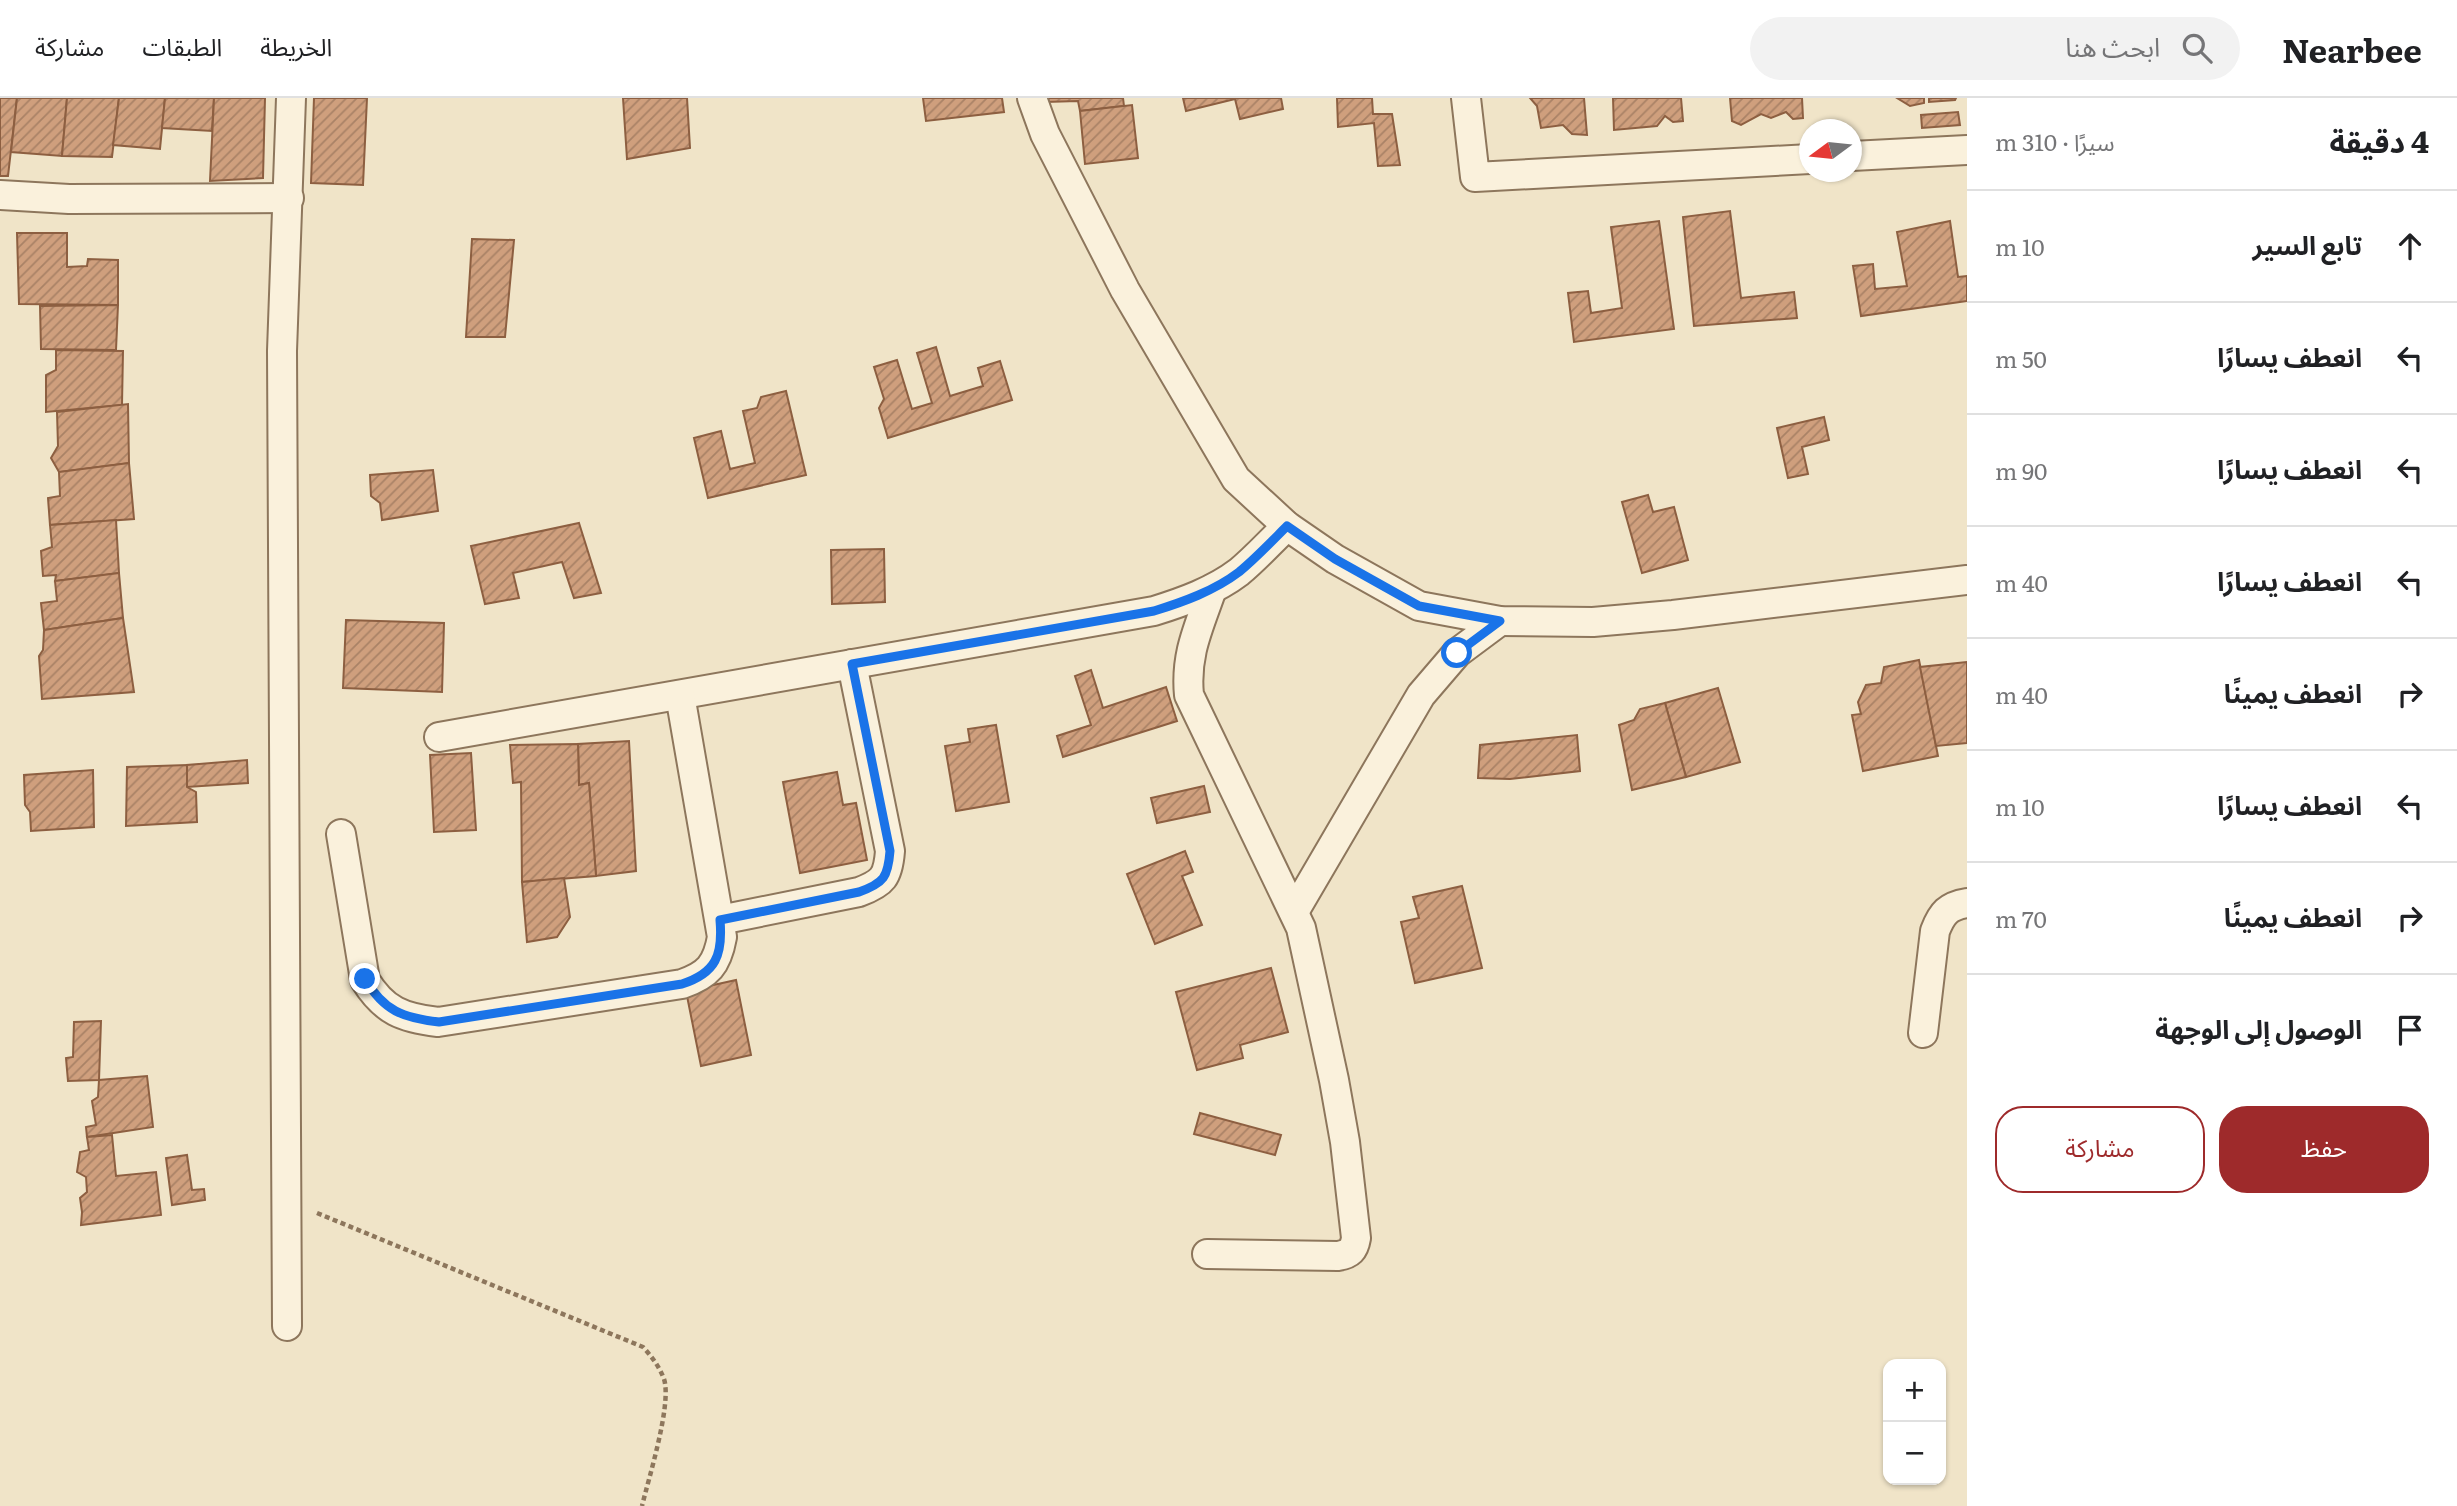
<!DOCTYPE html>
<html lang="ar">
<meta charset="utf-8">
<style>
:root{--surface:#fff;--page:#f2f2f2;--text:#202124;--muted:#757577;--line:#e0e0e0;--accent:#9e2a2b}
body{margin:0;font-family:Literata,"Noto Sans Arabic",serif;background:var(--page);color:var(--text);direction:rtl}
.controls{position:absolute;right:21px;bottom:21px;display:grid;overflow:hidden;border-radius:14px;box-shadow:0 2px 5px #0004}
.controls button{width:63px;height:63px;display:grid;place-items:center;padding:0;border:0;border-bottom:2px solid var(--line);background:var(--surface);color:var(--text);font:35px sans-serif}
.compass{position:absolute;left:1799px;top:21px;width:63px;height:63px;border-radius:50%;background:var(--surface);box-shadow:0 2px 5px #0004;rotate:255deg}
.stop{position:absolute;width:21px;height:21px;margin:-16px;border:5px solid #1a73e8;border-radius:50%;background:#fff}
.stop.end{background:#1a73e8;border-color:#fff;box-shadow:0 2px 7px #0008}
.list{margin:0;padding:0;list-style:none}
h2{display:flex;justify-content:space-between;align-items:center;height:91px;margin:0;padding:0 28px;font-size:30px}
h2 small{font-size:23px;font-weight:400;color:var(--muted)}
.list li{display:grid;grid-template-columns:46px 1fr auto;gap:21px;align-items:center;box-sizing:border-box;height:112px;padding:0 28px;border-top:2px solid var(--line)}
.list b{display:block;font-size:26px;white-space:nowrap}
.list em{font-size:23px;font-style:normal;color:var(--muted)}
.actions{display:flex;gap:14px;padding:21px 28px}
.actions a{flex:1;padding:16px 0;border:2px solid var(--accent);border-radius:28px;text-align:center;font-size:24px;color:var(--accent)}
.actions .main{background:var(--accent);color:#fff}
.icon{flex:none;width:38px;height:38px;fill:none;stroke:currentColor;stroke-width:2;stroke-linecap:round;stroke-linejoin:round}
.map{position:relative;flex:none;width:1967px;height:1408px;overflow:hidden;direction:ltr}
header{display:flex;align-items:center;gap:42px;box-sizing:border-box;height:98px;padding:0 35px;background:var(--surface);border-bottom:2px solid var(--line)}
header strong{font-size:33px}
nav{display:flex;gap:38px;margin-inline-start:auto;font-size:24px}
.search{width:490px;height:63px;background:var(--page);display:flex;align-items:center;gap:18px;box-sizing:border-box;padding:0 24px;border-radius:38px;color:var(--muted);font-size:26px}
main{display:flex}
aside{flex:1;background:var(--surface)}
.map>svg:first-child{display:block}
.building{fill:url(#building-hatch);stroke:#8d5f41;stroke-width:2}
.lines{fill:none;stroke-linecap:round;stroke-linejoin:round}
.street-casing{stroke:#8d765c;stroke-width:32}
.path{stroke:#8d765c;stroke-width:4.5;stroke-dasharray:5 3.5;stroke-linecap:butt}
.street{stroke:#faf1dc;stroke-width:28}
.route{stroke:#1a73e8;stroke-width:9}
</style>
<header>
<strong>Nearbee</strong>
<div class="search"><svg class="icon" aria-label="search" viewBox="0 0 24 24"><circle cx="10" cy="10" r="6"/><path d="M15 15l6 6"/></svg>ابحث هنا</div>
<nav><a>الخريطة</a><a>الطبقات</a><a>مشاركة</a></nav>
</header>
<main>
<aside>
<h2>4 دقيقة<small>سيرًا · 310 m</small></h2>
<ul class="list">
<li><svg class="icon" aria-label="ahead" viewBox="0 0 24 24"><path d="M12 20V5M6 11l6-6 6 6"/></svg><div><b>تابع السير</b></div><em>10 m</em></li>
<li><svg class="icon" aria-label="left" viewBox="0 0 24 24"><path d="M17 20v-9H6M10 6l-5 5 5 5"/></svg><div><b>انعطف يسارًا</b></div><em>50 m</em></li>
<li><svg class="icon" aria-label="left" viewBox="0 0 24 24"><path d="M17 20v-9H6M10 6l-5 5 5 5"/></svg><div><b>انعطف يسارًا</b></div><em>90 m</em></li>
<li><svg class="icon" aria-label="left" viewBox="0 0 24 24"><path d="M17 20v-9H6M10 6l-5 5 5 5"/></svg><div><b>انعطف يسارًا</b></div><em>40 m</em></li>
<li><svg class="icon" aria-label="right" viewBox="0 0 24 24"><path d="M7 20v-9h11M14 6l5 5-5 5"/></svg><div><b>انعطف يمينًا</b></div><em>40 m</em></li>
<li><svg class="icon" aria-label="left" viewBox="0 0 24 24"><path d="M17 20v-9H6M10 6l-5 5 5 5"/></svg><div><b>انعطف يسارًا</b></div><em>10 m</em></li>
<li><svg class="icon" aria-label="right" viewBox="0 0 24 24"><path d="M7 20v-9h11M14 6l5 5-5 5"/></svg><div><b>انعطف يمينًا</b></div><em>70 m</em></li>
<li><svg class="icon" aria-label="arrive" viewBox="0 0 24 24"><path d="M6 21V4h12l-3 4 3 4H6"/></svg><div><b>الوصول إلى الوجهة</b></div></li>
</ul>
<div class="actions"><a class="main">حفظ</a><a>مشاركة</a></div>
</aside>
<div class="map">
<svg width="1967" height="1408" viewBox="0 0 1967 1408">
<defs>
<pattern id="building-hatch" width="6" height="6" patternUnits="userSpaceOnUse" patternTransform="scale(1.75)"><rect width="6" height="6" fill="#cf9f7d"/><path d="M-1 1l2-2M0 6l6-6M5 7l2-2" fill="none" stroke="#a98266"/></pattern>
</defs>
<rect width="100%" height="100%" fill="#f0e4c8"/>
<g class="building">
<polygon points="0,0 17,0 8,78 0,78"/>
<polygon points="17,0 67,0 62,58 11,54"/>
<polygon points="67,0 119,0 112,59 62,58"/>
<polygon points="119,0 165,0 160,51 113,47"/>
<polygon points="165,0 214,0 212,33 162,30"/>
<polygon points="214,0 265,0 263,80 210,83"/>
<polygon points="314,0 367,0 363,87 311,85"/>
<polygon points="623,0 687,0 690,50 627,61"/>
<polygon points="923,0 1002,0 1004,14 926,23"/>
<polygon points="1046,0 1123,0 1124,8 1080,13 1078,3 1046,4"/>
<polygon points="1183,0 1281,0 1283,11 1240,21 1235,1 1186,13"/>
<polygon points="1337,0 1372,0 1373,16 1392,16 1400,67 1378,68 1374,25 1338,29"/>
<polygon points="1530,0 1584,0 1587,37 1572,36 1563,27 1541,30 1537,8"/>
<polygon points="1613,0 1681,0 1683,23 1673,24 1665,18 1657,28 1614,32"/>
<polygon points="1730,0 1802,0 1803,20 1793,21 1786,14 1771,20 1761,16 1741,27 1732,23"/>
<polygon points="1897,0 1924,0 1924,5 1910,8"/>
<polygon points="1929,0 1956,0 1955,2 1929,4"/>
<polygon points="1132,7 1138,60 1085,66 1080,13"/>
<polygon points="1958,14 1960,27 1922,30 1921,17"/>
<polygon points="1730,113 1741,200 1794,194 1797,220 1694,228 1683,119"/>
<polygon points="1659,123 1674,231 1574,244 1568,195 1588,193 1591,215 1622,210 1611,129"/>
<polygon points="1950,123 1958,179 1967,178 1967,203 1861,218 1853,168 1873,166 1875,191 1907,188 1897,134"/>
<polygon points="17,135 67,135 67,169 87,168 88,161 118,162 118,207 19,206"/>
<polygon points="472,141 514,142 505,239 466,239"/>
<polygon points="118,207 116,252 41,251 40,208"/>
<polygon points="936,249 950,298 983,288 978,270 1000,263 1012,302 888,340 879,310 884,301 874,269 897,262 912,311 932,305 917,255"/>
<polygon points="56,252 123,253 122,307 46,314 46,277 56,272"/>
<polygon points="786,293 806,377 708,400 694,340 721,333 730,371 755,365 743,313 757,310 761,299"/>
<polygon points="128,306 129,365 59,374 51,360 58,348 57,314"/>
<polygon points="1824,319 1829,342 1802,349 1808,376 1788,380 1777,330"/>
<polygon points="129,365 134,421 50,427 48,400 60,398 59,374"/>
<polygon points="433,372 438,413 382,422 380,405 371,398 370,377"/>
<polygon points="1648,397 1653,414 1674,409 1688,462 1642,475 1622,404"/>
<polygon points="116,422 119,475 55,483 56,477 43,478 41,453 52,449 50,427"/>
<polygon points="579,425 601,495 574,500 562,464 513,475 519,500 485,506 471,448"/>
<polygon points="884,451 885,504 832,506 831,452"/>
<polygon points="119,475 123,520 44,532 41,505 57,503 55,483"/>
<polygon points="123,520 134,594 42,601 39,558 43,552 44,532"/>
<polygon points="346,522 444,525 442,594 343,590"/>
<polygon points="1919,562 1938,658 1863,673 1852,617 1861,616 1858,604 1866,587 1881,585 1884,569"/>
<polygon points="1967,564 1967,645 1936,648 1920,569"/>
<polygon points="1091,572 1103,610 1166,589 1177,623 1063,659 1057,638 1091,627 1075,578"/>
<polygon points="1718,590 1740,664 1686,679 1665,605"/>
<polygon points="1665,605 1686,679 1632,692 1619,627 1634,622 1640,611"/>
<polygon points="996,627 1009,704 956,713 945,648 970,644 968,631"/>
<polygon points="1577,637 1580,673 1510,681 1478,680 1480,647"/>
<polygon points="629,643 636,773 596,778 589,685 579,687 578,646"/>
<polygon points="578,646 579,687 589,685 596,778 522,784 521,684 513,685 510,647"/>
<polygon points="471,655 476,732 434,734 430,657"/>
<polygon points="247,662 248,685 187,689 187,667"/>
<polygon points="187,667 187,689 196,694 197,724 126,728 127,669"/>
<polygon points="93,672 94,729 31,733 30,714 25,707 24,677"/>
<polygon points="837,674 843,707 856,705 867,762 800,775 783,684"/>
<polygon points="1204,688 1210,714 1157,725 1151,700"/>
<polygon points="1185,753 1193,774 1182,778 1202,827 1155,846 1127,776"/>
<polygon points="564,780 570,819 557,839 527,844 522,784"/>
<polygon points="1462,788 1482,870 1415,885 1401,824 1419,820 1413,799"/>
<polygon points="1271,870 1288,934 1240,947 1243,960 1197,972 1176,894"/>
<polygon points="736,882 751,957 701,968 686,893"/>
<polygon points="101,923 99,982 68,983 66,960 73,959 74,924"/>
<polygon points="147,978 153,1029 87,1039 86,1029 96,1027 92,1003 98,999 99,982"/>
<polygon points="1200,1015 1281,1037 1275,1057 1194,1036"/>
<polygon points="112,1037 116,1078 156,1074 161,1117 81,1127 82,1114 80,1100 87,1094 86,1079 77,1074 80,1054 89,1052 87,1039"/>
<polygon points="187,1057 192,1092 204,1091 205,1102 172,1107 166,1060"/>
</g>
<g class="lines">
<defs>
<g id="street">
<polyline points="1032,0 1045,36 1125,192 1236,381 1287,428 1335,461 1419,508 1500,523 1593,524 1673,517 1967,482"/>
<polyline points="1466,0 1475,79 1810,61"/>
<polyline points="1852,58 1967,52"/>
<polyline points="0,97 69,101 289,100"/>
<path d="M439 639 1154 513C1183 504 1214 493 1239 474 1256 460 1271 443 1287 428"/>
<path d="M341 736 365 882C384 913 403 920 438 924L682 886C708 877 717 867 722 839L680 597"/>
<polyline points="1294,814 1421,597 1457,555 1500,523"/>
<path d="M720 822 859 794C883 785 888 779 890 753L852 566"/>
<path d="M1923 935 1935 833C1942 815 1948 808 1967 805"/>
<path d="M1207 1156 1338 1158C1350 1156 1354 1152 1356 1140L1345 1044 1334 982 1301 830 1189 597C1185 556 1199 529 1212 491"/>
<polyline points="287,1228 282,253 291,0"/>
</g>
</defs>
<use href="#street" class="street-casing"/>
<path class="path" d="M317 1115 643 1249C652 1259 659 1268 664 1281 672 1306 649 1379 642 1408"/>
<use href="#street" class="street"/>
</g>
<g class="lines">
<path class="route" d="M365 881C384 913 403 920 439 924L682 886C716 875 723 857 720 822L859 794C884 785 888 779 890 753L852 566 1154 513C1183 504 1214 493 1239 474 1256 460 1272 443 1287 428L1335 461 1419 508 1500 523 1457 555"/>
</g>
</svg>
<div class="controls">
<button>+</button>
<button>−</button>
</div>
<svg class="compass" viewBox="-18 -18 36 36"><path d="M0-13l5 13h-10z" fill="#e53935"/><path d="M0 13l5-13h-10z" fill="#757577"/></svg>
<div class="stop" style="left:1457px;top:555px"></div>
<div class="stop end" style="left:365px;top:881px"></div>
</div>
</main>
